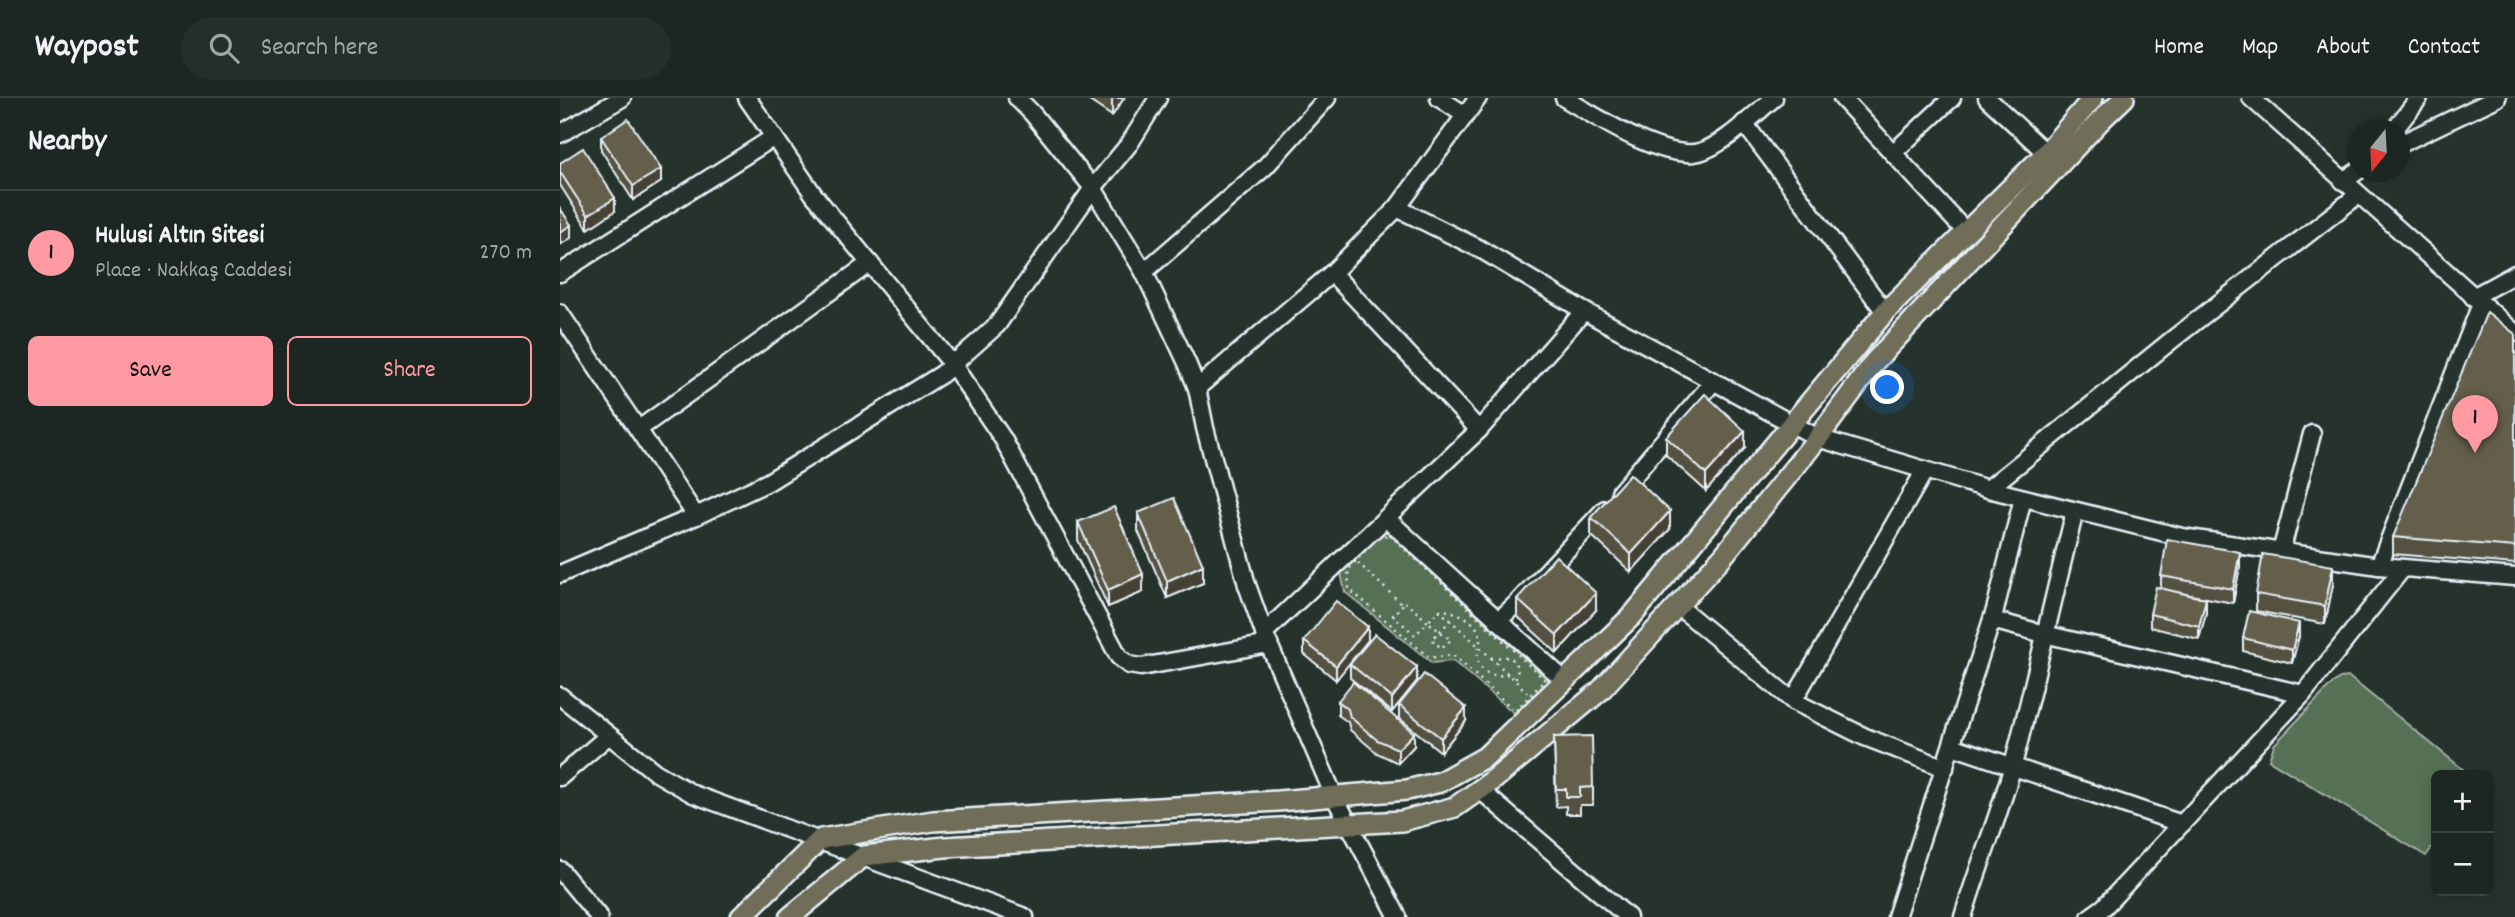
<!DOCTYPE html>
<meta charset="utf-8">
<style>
:root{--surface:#1c2622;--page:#252e2a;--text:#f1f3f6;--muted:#a0a5a5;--line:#3a4340;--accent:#ff9aa2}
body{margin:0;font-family:Dekko,sans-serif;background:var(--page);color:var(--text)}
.controls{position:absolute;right:21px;bottom:21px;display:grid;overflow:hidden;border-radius:10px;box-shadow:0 4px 18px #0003}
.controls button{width:63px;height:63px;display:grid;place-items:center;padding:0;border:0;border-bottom:2px solid var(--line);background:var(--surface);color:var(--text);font:35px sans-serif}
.compass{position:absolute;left:1787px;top:21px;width:63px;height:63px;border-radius:50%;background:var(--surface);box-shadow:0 4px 18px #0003;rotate:198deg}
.you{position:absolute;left:1328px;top:290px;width:24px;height:24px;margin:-18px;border:5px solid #fff;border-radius:50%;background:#1a73e8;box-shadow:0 0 0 10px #1a73e833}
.badge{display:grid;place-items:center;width:46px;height:46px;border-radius:50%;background:var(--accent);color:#111;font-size:23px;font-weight:700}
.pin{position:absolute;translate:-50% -58px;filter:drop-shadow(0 2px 4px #0008)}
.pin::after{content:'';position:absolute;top:37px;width:24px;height:21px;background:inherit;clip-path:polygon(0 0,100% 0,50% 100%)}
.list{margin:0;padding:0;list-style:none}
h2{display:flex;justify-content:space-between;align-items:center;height:91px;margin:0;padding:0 28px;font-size:30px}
h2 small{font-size:23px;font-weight:400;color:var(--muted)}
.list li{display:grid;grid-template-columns:46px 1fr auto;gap:21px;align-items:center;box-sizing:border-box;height:126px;padding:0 28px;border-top:2px solid var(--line)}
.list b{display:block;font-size:26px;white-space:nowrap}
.list p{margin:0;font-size:23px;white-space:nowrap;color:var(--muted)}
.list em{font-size:23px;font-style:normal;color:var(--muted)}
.actions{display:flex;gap:14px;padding:21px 28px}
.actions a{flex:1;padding:16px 0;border:2px solid var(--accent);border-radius:10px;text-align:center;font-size:24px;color:var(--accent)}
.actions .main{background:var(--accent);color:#111}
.icon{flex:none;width:38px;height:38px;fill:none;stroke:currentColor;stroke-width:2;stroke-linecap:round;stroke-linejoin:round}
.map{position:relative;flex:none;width:1955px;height:819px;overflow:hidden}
header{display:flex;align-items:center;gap:42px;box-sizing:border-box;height:98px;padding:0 35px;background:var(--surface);border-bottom:2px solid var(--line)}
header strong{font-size:33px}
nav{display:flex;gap:38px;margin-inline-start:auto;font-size:24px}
.search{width:490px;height:63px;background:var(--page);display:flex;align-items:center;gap:18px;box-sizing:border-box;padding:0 24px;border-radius:38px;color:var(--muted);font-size:26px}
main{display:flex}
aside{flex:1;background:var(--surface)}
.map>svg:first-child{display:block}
.green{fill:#576f54;stroke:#a0b0a6;stroke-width:2}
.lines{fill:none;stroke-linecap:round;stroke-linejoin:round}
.minor-casing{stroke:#e8f1f8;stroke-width:21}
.major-casing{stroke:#e8f1f8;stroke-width:24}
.path{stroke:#e8f1f8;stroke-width:2.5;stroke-dasharray:2 5;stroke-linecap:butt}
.minor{stroke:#26332d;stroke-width:16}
.major{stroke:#706e59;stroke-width:19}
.wall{fill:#555141;stroke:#e8f1f8;stroke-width:2}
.shaded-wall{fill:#454235;stroke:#e8f1f8;stroke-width:2}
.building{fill:#635e4c;stroke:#e8f1f8;stroke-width:2}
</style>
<header>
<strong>Waypost</strong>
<div class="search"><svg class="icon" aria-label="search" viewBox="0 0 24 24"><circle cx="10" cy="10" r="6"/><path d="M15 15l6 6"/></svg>Search here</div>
<nav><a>Home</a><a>Map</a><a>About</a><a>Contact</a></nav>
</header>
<main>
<aside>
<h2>Nearby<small></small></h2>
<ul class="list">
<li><span class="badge">1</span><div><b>Hulusi Altın Sitesi</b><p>Place · Nakkaş Caddesi</p></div><em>270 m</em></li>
</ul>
<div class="actions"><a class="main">Save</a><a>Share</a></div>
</aside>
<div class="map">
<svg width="1955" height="819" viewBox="0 0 1955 819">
<rect width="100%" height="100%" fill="#26332d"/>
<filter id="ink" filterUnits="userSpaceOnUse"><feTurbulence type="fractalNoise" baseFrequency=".0143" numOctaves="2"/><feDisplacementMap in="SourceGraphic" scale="14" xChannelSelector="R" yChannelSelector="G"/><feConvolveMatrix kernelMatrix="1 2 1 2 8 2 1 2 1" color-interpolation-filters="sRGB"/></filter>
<g filter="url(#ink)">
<g class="green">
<polygon points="824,430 989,583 956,617 893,563 872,565 785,494 781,475"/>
<polygon points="1789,579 1910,677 1876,677 1876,744 1866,758 1709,662 1714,647 1773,585 1780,580"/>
</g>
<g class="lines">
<defs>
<g id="minor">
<polyline points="187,0 254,97 393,267 443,341 559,559 569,567 581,569 709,546"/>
<polyline points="457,0 472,15 533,90 584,174 627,265 637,290 645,330 687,487 704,535 774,698 838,819"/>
<polyline points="879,0 905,17"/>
<path d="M1004 0C1037 19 1095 58 1134 55 1158 53 1195 16 1214 0"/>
<polyline points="1282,0 1406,134"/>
<polyline points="1427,0 1486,55"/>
<polyline points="1691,0 1955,235"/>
<polyline points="1184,25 1325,214"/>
<polyline points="1834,32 1859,0"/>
<polyline points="0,36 62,0"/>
<polyline points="1840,46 1937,0"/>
<polyline points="1333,55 1392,0"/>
<polyline points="1783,83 1798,73"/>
<polyline points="837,110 920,151 1024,213 1258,340 1428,391 1622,439 1819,468 1955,479"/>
<polyline points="584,174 705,69 767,0"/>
<polyline points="0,175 214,39"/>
<polyline points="772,175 919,332"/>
<polyline points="1913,199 1955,176"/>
<polyline points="0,215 136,418"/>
<polyline points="637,290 772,175 837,110 918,0"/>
<polyline points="79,331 310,165"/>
<polyline points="1428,391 1613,241 1798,97"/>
<polyline points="1060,394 1154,283"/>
<polyline points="826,420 1004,582"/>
<polyline points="1721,454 1752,336"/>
<polyline points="1819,468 1921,206"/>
<polyline points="0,476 136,418 208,384 382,276 437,227 533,90 570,45 598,0"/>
<polyline points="1118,508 1233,603 1305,639 1385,670"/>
<polyline points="1432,522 1484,536 1743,596"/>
<polyline points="938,523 959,503 1045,411"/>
<polyline points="704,535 919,332 1024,213"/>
<polyline points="0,598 95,674 133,696 465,819"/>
<polyline points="1233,603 1365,372"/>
<polyline points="1392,648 1622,726"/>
<polyline points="0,679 48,638"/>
<polyline points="920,692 1068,819"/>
<polyline points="0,772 39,819"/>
<polyline points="1336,819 1435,512 1463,400"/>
<path d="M1403 819C1418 768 1439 719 1453 667 1475 583 1494 497 1515 413"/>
<polyline points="1530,819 1544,809 1743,596 1843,470"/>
</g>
<g id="major">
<polyline points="181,819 261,741 373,723 718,703 847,692 880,684 925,659 1072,518 1325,214 1486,55 1533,0"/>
<polyline points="230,819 304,758 385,749 842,723 895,709 932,683 1040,593 1163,458 1258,340 1315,263 1541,22 1564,0"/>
</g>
</defs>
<use href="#minor" class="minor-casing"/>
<use href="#major" class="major-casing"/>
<g class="path">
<polygon points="830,437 985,582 955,613 893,557 870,560 789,491 788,472 817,439"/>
<polyline points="798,465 842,506"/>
<polygon points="845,504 868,524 855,537 833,517"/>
<path d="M879 512C895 512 916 521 920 538 921 544 918 549 918 555 916 575 932 580 948 576"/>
<path d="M891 522 872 541 881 550 891 542 868 524 879 512C909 539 939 567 968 595"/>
<polyline points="931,560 949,559 955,563 958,575 955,582"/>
</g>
<use href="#minor" class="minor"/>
<use href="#major" class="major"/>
</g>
<g class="wall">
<polygon points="525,0 564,0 552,18"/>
<polygon points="41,39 101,84 73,102 41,52"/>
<polygon points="0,65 55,113 28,131 0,87"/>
<polygon points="1955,236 1955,466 1833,456 1833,439"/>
<polygon points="1106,339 1185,350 1146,393 1106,357"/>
<polygon points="578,415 643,485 607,500 578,433"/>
<polygon points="1031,419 1110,431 1071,474 1031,437"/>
<polygon points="518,424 583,494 548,509 518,442"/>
<polygon points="1680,468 1673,505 1615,494 1646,515 1639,541 1590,529 1590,516 1601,490 1601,478"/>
<polygon points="1773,486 1765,526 1696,513 1696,496"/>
<polygon points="957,501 1036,512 997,555 957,518"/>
<polygon points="1739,538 1732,565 1683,553 1683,540"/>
<polygon points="808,542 776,582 744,556 744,543"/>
<polygon points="790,566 857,583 832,614 790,580"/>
<polygon points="778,603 854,648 838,665 817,655 790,632 788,624 778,617"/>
<polygon points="839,607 906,623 881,654 839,620"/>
<polygon points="994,639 1033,689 1033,707 1020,707 1020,716 1006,716 1006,708 996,709"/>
</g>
<g class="shaded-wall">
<polygon points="552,0 564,0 552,18"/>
<polygon points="101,71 101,84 73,102 73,88"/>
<polygon points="55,100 55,113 28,131 28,117"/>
<polygon points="11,127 11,140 0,147 0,134"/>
<polygon points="1185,333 1185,350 1146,393 1146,376"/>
<polygon points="1110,413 1110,431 1071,474 1071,456"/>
<polygon points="1680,454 1680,468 1673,505 1673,491"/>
<polygon points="643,467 643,485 607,500 607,483"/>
<polygon points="1773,468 1773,486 1765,526 1765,508"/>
<polygon points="583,476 583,494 548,509 548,492"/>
<polygon points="1036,495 1036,512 997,555 997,537"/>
<polygon points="1646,501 1646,515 1639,541 1639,528"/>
<polygon points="1739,525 1739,538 1732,565 1732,552"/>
<polygon points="808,529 808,542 776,582 776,568"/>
<polygon points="857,569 857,583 832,614 832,600"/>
<polygon points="906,610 906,623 881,654 881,640"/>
<polygon points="854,635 854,648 838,665 838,651"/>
</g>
<g class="building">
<polygon points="68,21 101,71 73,88 41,39"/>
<polygon points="23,50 55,100 28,117 0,74 0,65"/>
<polygon points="0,110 11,127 0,134"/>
<polygon points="1927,214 1955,236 1955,449 1833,439"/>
<polygon points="1145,296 1185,333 1146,376 1106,339"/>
<polygon points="1070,376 1110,413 1071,456 1031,419"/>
<polygon points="614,400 643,467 607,483 578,415"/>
<polygon points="554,409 583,476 548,492 518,424"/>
<polygon points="1607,441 1680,454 1673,491 1601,478"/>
<polygon points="1703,456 1773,468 1765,508 1696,496"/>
<polygon points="996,458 1036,495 997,537 957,501"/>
<polygon points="1596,489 1646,501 1639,528 1590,516"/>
<polygon points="776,503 808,529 776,568 744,543"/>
<polygon points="1689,513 1739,525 1732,552 1683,540"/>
<polygon points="815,536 857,569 832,600 790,566"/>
<polygon points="864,576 906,610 881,640 839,607"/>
<polygon points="793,584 854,635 838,651 817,642 790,619 788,611 778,603"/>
<polygon points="1032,638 1033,689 1020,690 1020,699 1006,699 1006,691 996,691 994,639"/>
</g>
</g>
</svg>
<div class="controls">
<button>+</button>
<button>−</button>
</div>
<svg class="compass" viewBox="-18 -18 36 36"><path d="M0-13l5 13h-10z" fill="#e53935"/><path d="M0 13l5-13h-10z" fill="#a0a5a5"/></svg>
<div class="you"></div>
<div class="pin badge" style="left:1915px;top:355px">1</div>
</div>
</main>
